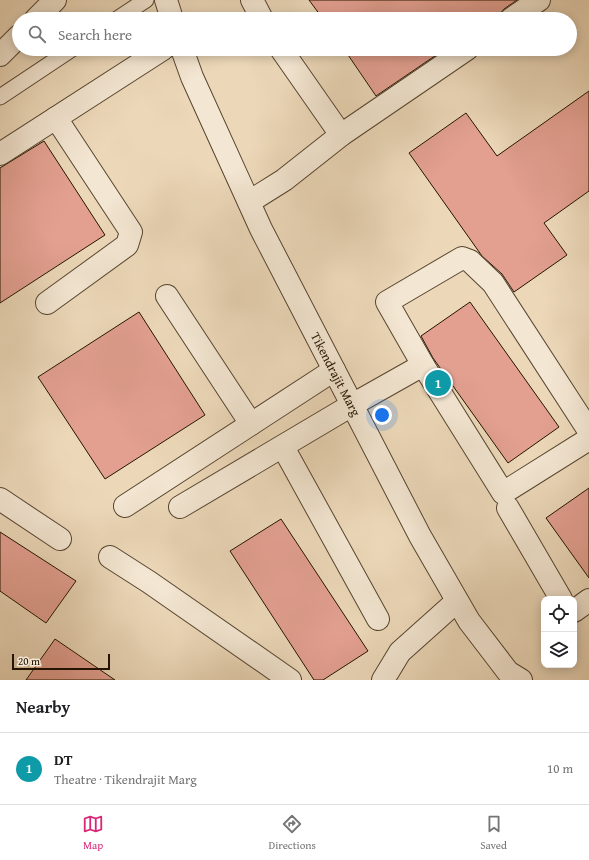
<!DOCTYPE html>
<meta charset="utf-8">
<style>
:root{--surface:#fff;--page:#f6f6f6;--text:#202124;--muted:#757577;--line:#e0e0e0;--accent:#db2777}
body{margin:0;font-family:"Gentium Book Plus",serif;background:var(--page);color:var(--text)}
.controls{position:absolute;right:12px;bottom:12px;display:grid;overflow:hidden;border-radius:8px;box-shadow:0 2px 10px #0003}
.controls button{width:36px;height:36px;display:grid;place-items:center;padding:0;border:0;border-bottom:1px solid var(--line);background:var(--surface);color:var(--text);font:20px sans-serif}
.scale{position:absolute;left:12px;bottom:10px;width:98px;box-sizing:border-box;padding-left:4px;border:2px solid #241401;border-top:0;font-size:11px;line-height:14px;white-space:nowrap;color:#241401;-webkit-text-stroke:3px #f3e6d2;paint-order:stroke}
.you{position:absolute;left:382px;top:415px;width:14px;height:14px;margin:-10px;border:3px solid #fff;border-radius:50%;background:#1a73e8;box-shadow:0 0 0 6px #1a73e833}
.badge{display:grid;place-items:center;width:26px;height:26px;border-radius:50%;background:var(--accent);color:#fff;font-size:13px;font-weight:700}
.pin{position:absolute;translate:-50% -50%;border:2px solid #fff;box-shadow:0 1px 4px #0006}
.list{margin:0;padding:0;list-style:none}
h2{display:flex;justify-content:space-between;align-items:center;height:52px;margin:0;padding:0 16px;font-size:17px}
h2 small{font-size:13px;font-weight:400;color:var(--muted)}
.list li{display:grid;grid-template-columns:26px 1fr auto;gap:12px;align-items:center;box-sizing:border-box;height:72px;padding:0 16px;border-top:1px solid var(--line)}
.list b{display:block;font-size:15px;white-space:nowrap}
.list p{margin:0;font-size:13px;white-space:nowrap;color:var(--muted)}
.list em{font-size:13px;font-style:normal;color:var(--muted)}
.icon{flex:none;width:22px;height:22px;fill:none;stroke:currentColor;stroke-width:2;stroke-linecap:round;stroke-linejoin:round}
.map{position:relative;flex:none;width:589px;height:680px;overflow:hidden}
.search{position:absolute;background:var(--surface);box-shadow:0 2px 10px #0003;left:12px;right:12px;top:12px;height:44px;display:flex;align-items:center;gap:10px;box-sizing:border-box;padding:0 14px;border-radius:22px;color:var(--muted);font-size:15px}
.sheet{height:124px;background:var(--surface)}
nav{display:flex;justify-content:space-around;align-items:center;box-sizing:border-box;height:56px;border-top:1px solid var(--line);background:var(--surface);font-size:11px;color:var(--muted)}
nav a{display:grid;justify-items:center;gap:2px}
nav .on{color:var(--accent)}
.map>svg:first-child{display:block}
.building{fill:#e3a091;stroke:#241401}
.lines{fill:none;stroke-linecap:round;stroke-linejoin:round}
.lane-casing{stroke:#56452f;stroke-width:17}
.street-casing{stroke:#56452f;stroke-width:24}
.lane{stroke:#f3e6d2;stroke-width:15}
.street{stroke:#f3e6d2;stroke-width:22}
.labels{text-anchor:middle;stroke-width:4;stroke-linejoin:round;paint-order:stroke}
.street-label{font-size:13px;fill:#241401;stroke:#f3e6d2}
</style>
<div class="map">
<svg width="589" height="680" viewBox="0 0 589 680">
<rect width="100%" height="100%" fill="#ecd8b9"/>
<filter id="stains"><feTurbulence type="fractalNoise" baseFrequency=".005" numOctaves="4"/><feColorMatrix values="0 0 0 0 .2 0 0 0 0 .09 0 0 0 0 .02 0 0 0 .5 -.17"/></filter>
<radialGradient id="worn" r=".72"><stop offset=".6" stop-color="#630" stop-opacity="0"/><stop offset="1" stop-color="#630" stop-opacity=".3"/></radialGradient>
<g class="building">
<polygon points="309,0 517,0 504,9 500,14 493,19 323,19"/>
<polygon points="344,49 445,49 376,96"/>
<polygon points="589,91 589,191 544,223 567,255 514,292 502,274 482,256 409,153 466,113 497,156"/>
<polygon points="44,141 105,235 0,303 0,168"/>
<polygon points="470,302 559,427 508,463 433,358 421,336"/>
<polygon points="139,312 205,415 105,479 38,377"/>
<polygon points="589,488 589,578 546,518"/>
<polygon points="281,519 368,651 323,680 314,680 230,551"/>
<polygon points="0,532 76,581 46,623 0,591"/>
<polygon points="55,639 115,680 26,680"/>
</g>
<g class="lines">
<defs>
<g id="lane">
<polyline points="117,19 146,0"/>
<polyline points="0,97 72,49"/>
</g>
<g id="street">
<polyline points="166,0 172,19"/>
<polyline points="252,0 262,19"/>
<polyline points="36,19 55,0"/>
<polyline points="511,19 539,0"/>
<path id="s1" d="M182 49 192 77 261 229 420 536 469 621 508 672 521 680"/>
<polyline points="281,49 341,135"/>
<polyline points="0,55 19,36"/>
<polyline points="0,154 163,49"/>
<polyline points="249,202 284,180 341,135 467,49"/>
<polyline points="167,296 251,424"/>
<polyline points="47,303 127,245 131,232 56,118"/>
<polyline points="423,365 503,493 589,439"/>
<polyline points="283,447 378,619"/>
<polyline points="0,499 60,539"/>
<polyline points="125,506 334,370"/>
<polyline points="180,507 352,405 423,365 387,302 462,258 470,261 493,283 589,431"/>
<polyline points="508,508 561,599"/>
<polyline points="110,557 149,582 290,680"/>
<polyline points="574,611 589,600"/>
<polyline points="383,680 400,652 457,601"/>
</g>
</defs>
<use href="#lane" class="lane-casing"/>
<use href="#street" class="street-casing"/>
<use href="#lane" class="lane"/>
<use href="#street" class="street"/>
</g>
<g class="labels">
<g class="street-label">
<text dy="5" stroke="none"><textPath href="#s1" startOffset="360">Tikendrajit Marg</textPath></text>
</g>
</g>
<rect width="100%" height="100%" filter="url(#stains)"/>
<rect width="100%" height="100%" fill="url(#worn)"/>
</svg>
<div class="controls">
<button><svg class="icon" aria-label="locate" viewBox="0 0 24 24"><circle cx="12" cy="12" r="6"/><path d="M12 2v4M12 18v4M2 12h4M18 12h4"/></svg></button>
<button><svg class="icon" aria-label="layers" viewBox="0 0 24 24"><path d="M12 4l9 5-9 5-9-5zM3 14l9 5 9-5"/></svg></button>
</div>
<div class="scale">20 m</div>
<div class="you"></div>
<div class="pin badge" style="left:438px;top:383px;background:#0f9aa8">1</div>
<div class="search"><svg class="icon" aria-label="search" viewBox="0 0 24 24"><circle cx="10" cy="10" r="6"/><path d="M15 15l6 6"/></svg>Search here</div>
</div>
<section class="sheet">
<h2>Nearby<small></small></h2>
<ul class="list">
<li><span class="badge" style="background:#0f9aa8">1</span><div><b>DT</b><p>Theatre · Tikendrajit Marg</p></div><em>10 m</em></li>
</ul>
</section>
<nav>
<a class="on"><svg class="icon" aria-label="map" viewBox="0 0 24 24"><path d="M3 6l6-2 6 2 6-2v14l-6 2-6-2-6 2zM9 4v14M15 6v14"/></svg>Map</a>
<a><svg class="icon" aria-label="directions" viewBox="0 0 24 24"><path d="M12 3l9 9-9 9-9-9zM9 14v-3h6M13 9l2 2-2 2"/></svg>Directions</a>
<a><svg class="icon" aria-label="saved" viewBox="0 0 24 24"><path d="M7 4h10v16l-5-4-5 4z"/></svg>Saved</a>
</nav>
